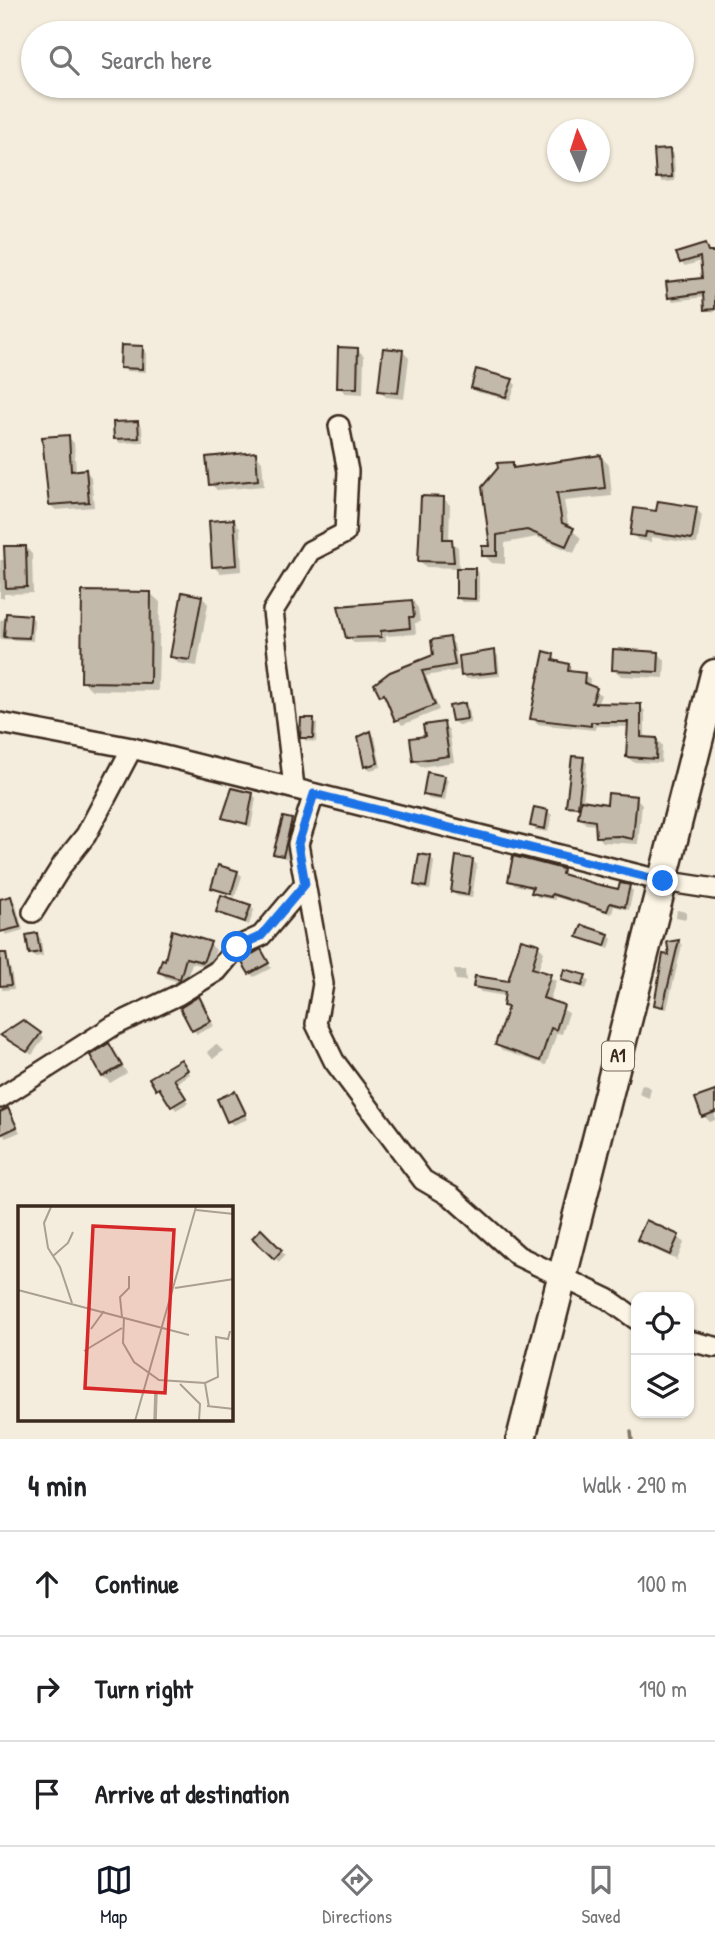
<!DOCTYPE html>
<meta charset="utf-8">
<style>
:root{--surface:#fff;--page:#f6f6f6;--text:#202124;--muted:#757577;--line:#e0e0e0;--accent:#111827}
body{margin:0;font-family:"Patrick Hand",sans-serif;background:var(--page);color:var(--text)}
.controls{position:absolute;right:21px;bottom:21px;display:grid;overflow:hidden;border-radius:14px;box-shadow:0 2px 5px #0004}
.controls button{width:63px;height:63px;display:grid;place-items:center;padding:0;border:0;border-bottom:2px solid var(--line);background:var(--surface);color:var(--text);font:35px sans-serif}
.compass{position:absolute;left:547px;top:119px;width:63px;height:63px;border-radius:50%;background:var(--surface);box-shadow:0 2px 5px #0004;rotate:357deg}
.stop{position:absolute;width:21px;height:21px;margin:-16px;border:5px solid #1a73e8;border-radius:50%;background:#fff}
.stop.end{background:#1a73e8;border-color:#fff;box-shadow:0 2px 7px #0008}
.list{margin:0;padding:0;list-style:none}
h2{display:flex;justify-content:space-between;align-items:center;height:91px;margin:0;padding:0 28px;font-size:30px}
h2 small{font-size:23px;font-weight:400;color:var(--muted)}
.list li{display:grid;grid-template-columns:46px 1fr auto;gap:21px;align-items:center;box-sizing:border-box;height:105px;padding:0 28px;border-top:2px solid var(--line)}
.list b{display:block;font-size:26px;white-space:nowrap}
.list em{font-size:23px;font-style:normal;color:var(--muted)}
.icon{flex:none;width:38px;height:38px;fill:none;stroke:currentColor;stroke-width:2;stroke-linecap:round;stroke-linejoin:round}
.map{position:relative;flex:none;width:715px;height:1439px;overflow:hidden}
.search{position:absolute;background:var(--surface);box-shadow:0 2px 5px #0004;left:21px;right:21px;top:21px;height:77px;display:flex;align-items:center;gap:18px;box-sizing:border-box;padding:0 24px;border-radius:38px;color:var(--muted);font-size:26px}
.sheet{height:406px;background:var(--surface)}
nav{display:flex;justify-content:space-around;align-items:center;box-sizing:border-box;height:98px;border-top:2px solid var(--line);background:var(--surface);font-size:19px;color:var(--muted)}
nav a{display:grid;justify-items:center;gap:4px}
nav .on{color:var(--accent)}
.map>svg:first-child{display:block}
.shadow{fill:#0003}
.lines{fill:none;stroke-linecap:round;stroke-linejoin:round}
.stream{stroke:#817466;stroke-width:3.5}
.building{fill:#c3b9aa;stroke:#3b2a1e;stroke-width:2}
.minor-casing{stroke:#3b2a1e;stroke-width:24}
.highway-casing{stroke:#3b2a1e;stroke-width:33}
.minor{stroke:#fcf5e5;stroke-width:19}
.highway{stroke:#fcf5e5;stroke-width:28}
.route{stroke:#1a73e8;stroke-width:9}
.labels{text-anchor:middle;stroke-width:6;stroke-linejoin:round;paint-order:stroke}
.shield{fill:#fcf5e5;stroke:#75675a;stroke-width:2}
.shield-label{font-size:18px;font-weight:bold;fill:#3b2a1e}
.inset-river{fill:none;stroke:#b0a596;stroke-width:3.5}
.inset-road{fill:none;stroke:#aa9f91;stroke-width:2}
.view{fill:#d62828;fill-opacity:0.15;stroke:#d62828;stroke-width:3.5}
.inset-edge{fill:none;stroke:#3b2a1e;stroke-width:3.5}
</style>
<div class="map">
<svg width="715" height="1439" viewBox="0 0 715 1439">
<rect width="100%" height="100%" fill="#f4eddd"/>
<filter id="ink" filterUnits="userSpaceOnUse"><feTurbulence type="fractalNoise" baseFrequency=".0143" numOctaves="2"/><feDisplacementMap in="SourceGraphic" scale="14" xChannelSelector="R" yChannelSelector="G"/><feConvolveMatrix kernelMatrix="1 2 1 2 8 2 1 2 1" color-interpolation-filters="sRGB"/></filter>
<g filter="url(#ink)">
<g class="shadow">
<polygon points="669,151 674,155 675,181 662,182 657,177"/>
<polygon points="705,246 710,254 715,254 715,312 706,309 705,297 673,301 669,297 703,280 702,261 685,266 681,262"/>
<polygon points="142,347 146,352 146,372 126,371 122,367"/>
<polygon points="357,349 364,356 363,394 345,393 339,387"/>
<polygon points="402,351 409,358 404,399 386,397 380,391"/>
<polygon points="512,381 516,385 510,400 477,392 473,388"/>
<polygon points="138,423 142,427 143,442 120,443 116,439"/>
<polygon points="68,437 74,443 76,472 86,471 91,477 94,507 56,510 50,505"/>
<polygon points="255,454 262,461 264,486 217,490 211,484"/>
<polygon points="601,457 609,465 612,496 564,501 569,528 581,538 574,553 537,537 505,543 505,564 492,563 484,555 492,548 512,464 518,469"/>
<polygon points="443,498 450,505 449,541 458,547 459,569 475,569 479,574 479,602 462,602 458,598 458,568 426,567 419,560"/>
<polygon points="696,509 702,515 697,544 651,537 651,542 638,540 632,534 658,513"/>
<polygon points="233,521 240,528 242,571 220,573 213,566"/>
<polygon points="25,547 32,554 33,593 4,594 4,598 0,598 0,560 6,560"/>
<polygon points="150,593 160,602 158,691 92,690 82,681"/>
<polygon points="202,597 208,604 197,666 178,663 172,656"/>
<polygon points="412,601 418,608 420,622 415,623 416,634 386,636 386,642 354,643 347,637"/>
<polygon points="30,616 34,620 33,641 0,639 0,620"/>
<polygon points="449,639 454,644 459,670 426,676 439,710 402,725 382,695 435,656"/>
<polygon points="494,652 498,656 500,676 467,679 463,675"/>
<polygon points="658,653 665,660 664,678 621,676 614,669"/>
<polygon points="553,655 558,663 569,666 573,674 585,675 590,680 589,687 601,695 597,705 640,706 645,711 645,739 657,740 662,745 661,763 633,762 628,757 630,727 596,726 595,730 537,724 532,718"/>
<polygon points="465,705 469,709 471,723 458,725 453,721"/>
<polygon points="313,720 317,724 316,742 306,741 302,737"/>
<polygon points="443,724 449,730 454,762 421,767 415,761"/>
<polygon points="371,733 375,737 381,767 370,770 366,766"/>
<polygon points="583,759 587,763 583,802 608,806 636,798 642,804 638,844 603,842 598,836 597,825 586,824 580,818 581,810 568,805"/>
<polygon points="444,777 448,781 445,801 429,799 424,794"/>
<polygon points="252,794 256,798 251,827 224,818 228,800"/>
<polygon points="547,811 552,815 548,832 536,830 532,825"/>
<polygon points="291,821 295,825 287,859 275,853"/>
<polygon points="430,857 434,862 430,890 420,889 415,884"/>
<polygon points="473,861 477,865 472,898 457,896 452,892"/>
<polygon points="562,870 565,877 620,891 629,887 633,891 629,910 614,906 612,914 555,897 555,900 537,897 534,889 514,885 510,881"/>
<polygon points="237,872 242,876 235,897 213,887"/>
<polygon points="11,898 15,902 23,930 6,935 0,924 0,900"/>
<polygon points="250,906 254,910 249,925 218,912"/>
<polygon points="677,910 686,912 686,919 676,917"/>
<polygon points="173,932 210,944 216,950 209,967 192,963 185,984 166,978 160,972 166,962"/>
<polygon points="37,935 41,939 43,956 34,957 30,953"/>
<polygon points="608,935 612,939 609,949 579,936"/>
<polygon points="679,942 682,945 667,1009 659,1007 656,1004 671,957 669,943"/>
<polygon points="538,946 544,952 538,971 556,981 549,1002 569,1013 562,1034 557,1033 546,1065 503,1051 497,1045 509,1010 505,1006 506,996 481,992 475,986 509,983"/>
<polygon points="261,952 271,968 254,977 250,973"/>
<polygon points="7,966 11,970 14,989 2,990 0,967"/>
<polygon points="454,970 465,970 466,981 456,980"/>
<polygon points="585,977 589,981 586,989 562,979"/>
<polygon points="199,999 214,1026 197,1034 193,1030"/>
<polygon points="23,1022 44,1038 32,1055 1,1034"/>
<polygon points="216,1044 223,1051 213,1059 207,1052"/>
<polygon points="109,1045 127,1073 110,1083 103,1076"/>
<polygon points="184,1065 190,1074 176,1083 188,1103 176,1110 163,1091 157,1089"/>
<polygon points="642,1084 651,1088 649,1098 639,1094"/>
<polygon points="235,1093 248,1119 233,1125 229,1121"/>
<polygon points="715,1093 715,1120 710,1122 704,1116"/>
<polygon points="8,1110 20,1132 6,1138 0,1131 0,1114"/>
<polygon points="261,1232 285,1255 279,1262 255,1238"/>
<polygon points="678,1236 684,1243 677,1260 646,1246 639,1240"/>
</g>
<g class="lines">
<polyline class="stream" points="631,1432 632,1439"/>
</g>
<g class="building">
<polygon points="670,149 672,177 656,178 654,150"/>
<polygon points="705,244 708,252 715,252 715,309 704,310 703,293 668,298 666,282 702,278 700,257 680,263 676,253"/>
<polygon points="121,345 143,346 142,369 120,368"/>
<polygon points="338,347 358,348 357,388 337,388"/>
<polygon points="383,348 403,350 398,393 378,391"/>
<polygon points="476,369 513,379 506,397 471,388"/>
<polygon points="138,421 139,438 114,439 113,422"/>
<polygon points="69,435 71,471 86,469 89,502 49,505 42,437"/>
<polygon points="256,452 258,480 209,485 206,457"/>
<polygon points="601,455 605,488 557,493 562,523 574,528 566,546 527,530 497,535 497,556 482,556 482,546 490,546 482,487 498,468 497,463 513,462 513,468"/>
<polygon points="421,496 444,497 443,539 452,539 454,562 418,561"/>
<polygon points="658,501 697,507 692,539 646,532 645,537 630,535 634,508 656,511"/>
<polygon points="234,519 237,565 212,567 209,521"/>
<polygon points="4,546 26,546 27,587 6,588"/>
<polygon points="456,568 475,568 475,599 456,598"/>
<polygon points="82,591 151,592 150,683 81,682"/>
<polygon points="182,592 202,596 190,660 170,657"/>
<polygon points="412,600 414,617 409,617 410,628 381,631 381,637 346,638 338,606"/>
<polygon points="6,613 31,615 29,638 4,637"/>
<polygon points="450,637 455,665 422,671 435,705 395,721 384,694 380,696 374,684 390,672 433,655 431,640"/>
<polygon points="613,649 659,652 658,672 612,670"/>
<polygon points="495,650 497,672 461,676 459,656"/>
<polygon points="544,651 554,654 553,660 569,664 568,671 585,673 584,683 597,688 592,703 641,704 641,737 657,738 656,759 626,757 628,722 591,722 591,726 530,719"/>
<polygon points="465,703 467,719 452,721 449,706"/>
<polygon points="301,718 314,718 313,738 300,738"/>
<polygon points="444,722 449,756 413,761 410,738 425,736 423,725"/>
<polygon points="371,731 378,763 364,767 358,737"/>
<polygon points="572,756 584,757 578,807 566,806"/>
<polygon points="427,772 445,776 441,798 423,795"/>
<polygon points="232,788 253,793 247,824 222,818"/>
<polygon points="608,793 637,796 633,839 618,836 596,837 595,821 578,818 581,800 607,804"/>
<polygon points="534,807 548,810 545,829 530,826"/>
<polygon points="283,817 292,819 283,856 273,854"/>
<polygon points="419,854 431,856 426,887 414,885"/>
<polygon points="456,856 473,859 468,895 451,892"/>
<polygon points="513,856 563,869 562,874 596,884 618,889 620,883 630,885 625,907 610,903 607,911 552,894 551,897 531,893 533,887 508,881"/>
<polygon points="218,865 238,871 231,894 211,888"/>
<polygon points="221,895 251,905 245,922 216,912"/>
<polygon points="11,896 20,927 0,932 0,899"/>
<polygon points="582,925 609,934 605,946 577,937"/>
<polygon points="172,930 211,942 203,962 186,958 180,979 158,972 162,959 165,960"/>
<polygon points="37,933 40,952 29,954 26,935"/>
<polygon points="521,939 539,944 532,968 551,974 543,998 564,1005 556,1030 551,1028 540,1061 495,1045 508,1007 503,1006 505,992 473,987 475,976 508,981"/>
<polygon points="679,940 663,1007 654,1005 663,954 669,955 667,942"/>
<polygon points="261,949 269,963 249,974 241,961"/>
<polygon points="0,953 6,953 11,985 0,986"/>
<polygon points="564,969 586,975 582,986 561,980"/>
<polygon points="199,996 211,1021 192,1031 180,1008"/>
<polygon points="23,1020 41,1033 27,1052 0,1035"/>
<polygon points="109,1043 122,1066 102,1077 90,1055"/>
<polygon points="181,1059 188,1070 174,1079 186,1098 171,1107 159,1088 156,1090 149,1078"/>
<polygon points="235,1091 246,1114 227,1122 217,1099"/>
<polygon points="715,1091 715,1112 702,1117 695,1098"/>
<polygon points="8,1108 17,1127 0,1135 0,1112"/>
<polygon points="646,1220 679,1235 670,1255 637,1240"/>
<polygon points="261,1229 282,1250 274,1259 252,1238"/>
</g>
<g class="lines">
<defs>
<g id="minor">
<polyline points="0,723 132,748 663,881 715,889"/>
<polyline points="294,787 273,611 310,551 345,533 348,471 339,426"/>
<polyline points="314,794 298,844 323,984 316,1024 334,1061 423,1180 452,1197 518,1256 608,1299 636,1319"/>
<polyline points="33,912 63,864 86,835 132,748"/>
<polyline points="0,1098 113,1026 178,995 217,971 237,947 261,936 305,884"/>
<polyline points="689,1341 715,1347"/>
</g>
<polyline id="highway" points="521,1439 715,674"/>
</defs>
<use href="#minor" class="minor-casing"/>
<use href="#highway" class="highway-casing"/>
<use href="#minor" class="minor"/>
<use href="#highway" class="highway"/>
</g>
</g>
<g class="lines" filter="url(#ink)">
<polyline class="route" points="237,947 261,936 305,884 298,844 314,794 663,881"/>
</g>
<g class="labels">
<rect class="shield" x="602" y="1041.5" width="32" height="29" rx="5"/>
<g class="shield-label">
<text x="618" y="1062">A1</text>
</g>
</g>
<g transform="translate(18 1206)">
<rect width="215" height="215" fill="#f4eddd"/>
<path class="inset-river" d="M137 215 138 185"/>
<path class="inset-road" d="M33 1 26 17 30 42 42 61 54 97M178 4 216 8M35 50 50 37 55 26M157 82 216 73M0 84 171 129M104 111 102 91 111 82V70M106 111 105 137 116 156 141 174 187 177 191 201M73 123 86 105M66 145 104 122M187 177 200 171 198 131 210 133 212 125M162 178 182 198 181 215M189 200 216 203M117 215 178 1"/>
<path class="view" d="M75 20 156 24 147 187 67 182Z"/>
<rect width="215" height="215" class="inset-edge"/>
</g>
</svg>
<div class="controls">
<button><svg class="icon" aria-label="locate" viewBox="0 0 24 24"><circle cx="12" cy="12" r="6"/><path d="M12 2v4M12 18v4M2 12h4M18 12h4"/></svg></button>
<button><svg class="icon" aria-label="layers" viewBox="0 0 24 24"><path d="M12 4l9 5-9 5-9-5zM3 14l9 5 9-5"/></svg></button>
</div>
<svg class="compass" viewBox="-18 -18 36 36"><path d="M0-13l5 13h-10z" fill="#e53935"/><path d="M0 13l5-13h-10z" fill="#757577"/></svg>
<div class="stop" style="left:237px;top:947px"></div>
<div class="stop end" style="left:663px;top:881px"></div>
<div class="search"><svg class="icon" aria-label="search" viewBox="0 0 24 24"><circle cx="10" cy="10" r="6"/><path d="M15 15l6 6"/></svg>Search here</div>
</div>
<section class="sheet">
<h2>4 min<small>Walk · 290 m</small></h2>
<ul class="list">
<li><svg class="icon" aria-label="ahead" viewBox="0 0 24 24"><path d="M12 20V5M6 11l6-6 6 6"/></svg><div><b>Continue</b></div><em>100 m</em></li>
<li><svg class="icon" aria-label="right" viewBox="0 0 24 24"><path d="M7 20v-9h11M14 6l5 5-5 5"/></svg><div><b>Turn right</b></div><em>190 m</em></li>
<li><svg class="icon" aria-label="arrive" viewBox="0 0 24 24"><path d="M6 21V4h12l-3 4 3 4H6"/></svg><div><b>Arrive at destination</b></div></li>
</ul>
</section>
<nav>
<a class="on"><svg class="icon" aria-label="map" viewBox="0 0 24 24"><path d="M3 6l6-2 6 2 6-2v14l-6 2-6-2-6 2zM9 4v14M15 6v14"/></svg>Map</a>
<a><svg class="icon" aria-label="directions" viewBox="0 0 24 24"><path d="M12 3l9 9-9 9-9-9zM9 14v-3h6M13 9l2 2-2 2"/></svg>Directions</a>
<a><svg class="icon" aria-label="saved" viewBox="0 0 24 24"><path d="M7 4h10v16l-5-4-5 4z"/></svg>Saved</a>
</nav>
